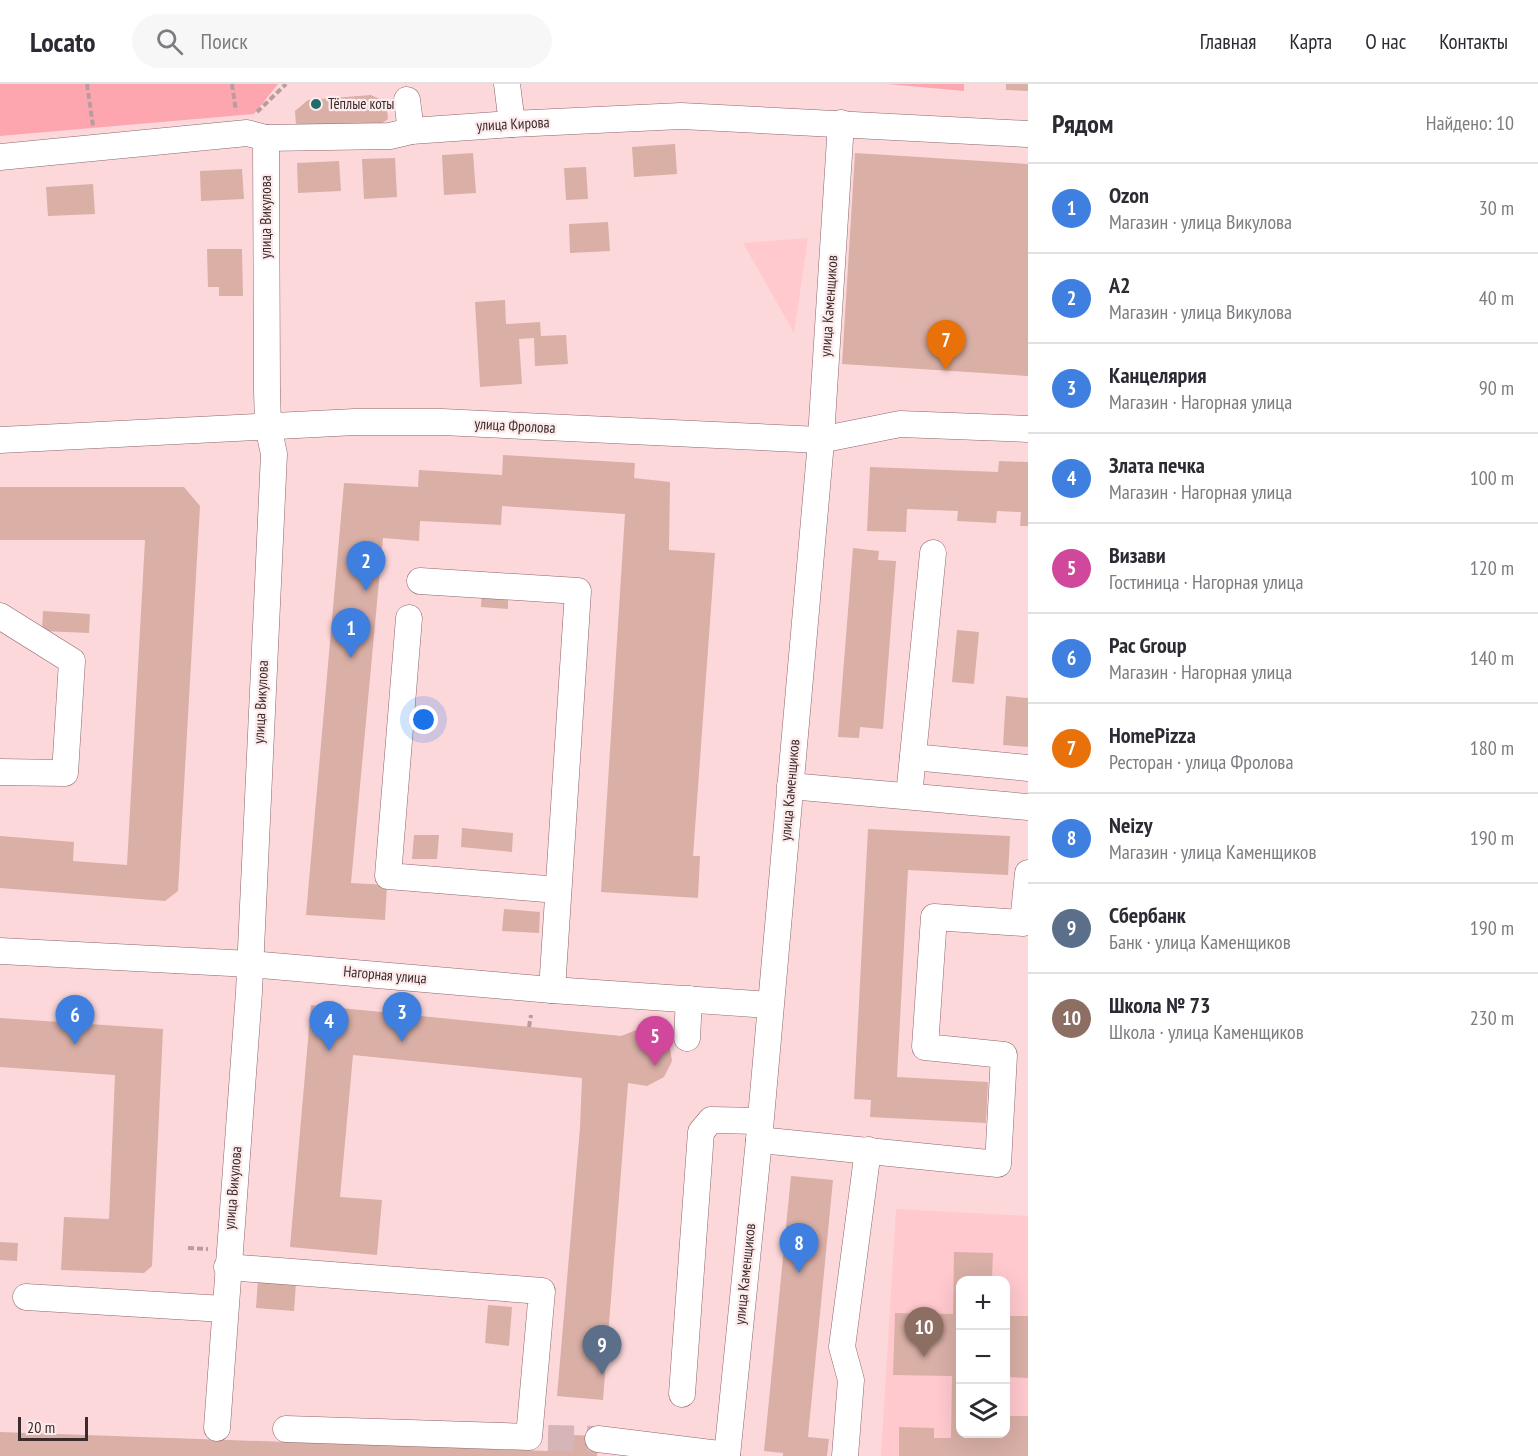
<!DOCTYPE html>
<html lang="ru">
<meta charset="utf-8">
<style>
:root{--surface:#fff;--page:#f7f7f7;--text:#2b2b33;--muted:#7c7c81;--line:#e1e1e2;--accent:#226d6b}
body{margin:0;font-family:"PT Sans Narrow",sans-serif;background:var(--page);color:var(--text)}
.controls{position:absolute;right:18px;bottom:18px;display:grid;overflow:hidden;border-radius:12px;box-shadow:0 6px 24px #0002}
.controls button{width:54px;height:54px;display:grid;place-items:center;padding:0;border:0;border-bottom:2px solid var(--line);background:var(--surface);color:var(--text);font:30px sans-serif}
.scale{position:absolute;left:18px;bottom:15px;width:70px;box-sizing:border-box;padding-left:6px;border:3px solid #3c2b2d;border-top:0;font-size:16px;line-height:21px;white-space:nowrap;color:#3c2b2d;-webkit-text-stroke:4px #fdebec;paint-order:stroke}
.you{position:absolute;left:424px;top:636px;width:21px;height:21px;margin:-15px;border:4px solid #fff;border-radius:50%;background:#1a73e8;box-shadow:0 0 0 9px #1a73e833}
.badge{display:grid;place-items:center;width:39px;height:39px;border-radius:50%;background:var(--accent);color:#fff;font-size:20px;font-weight:700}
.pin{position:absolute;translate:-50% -50px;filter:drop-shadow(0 2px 3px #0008)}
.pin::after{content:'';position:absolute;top:32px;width:21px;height:18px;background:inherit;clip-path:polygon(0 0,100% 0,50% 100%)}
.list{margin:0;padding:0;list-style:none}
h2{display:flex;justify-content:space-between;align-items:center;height:78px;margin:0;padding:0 24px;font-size:26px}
h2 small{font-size:20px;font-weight:400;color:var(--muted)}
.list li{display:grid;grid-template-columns:39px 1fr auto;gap:18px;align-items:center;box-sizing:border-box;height:90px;padding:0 24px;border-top:2px solid var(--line)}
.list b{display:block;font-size:22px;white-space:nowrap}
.list p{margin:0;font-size:20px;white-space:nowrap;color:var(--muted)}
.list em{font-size:20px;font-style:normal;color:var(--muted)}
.icon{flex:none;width:33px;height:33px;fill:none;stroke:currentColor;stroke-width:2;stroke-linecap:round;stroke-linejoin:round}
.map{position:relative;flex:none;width:1028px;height:1372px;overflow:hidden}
header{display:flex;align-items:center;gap:36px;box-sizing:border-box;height:84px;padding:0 30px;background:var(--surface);border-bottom:2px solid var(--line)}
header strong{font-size:28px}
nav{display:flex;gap:33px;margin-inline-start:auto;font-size:21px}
.search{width:420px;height:54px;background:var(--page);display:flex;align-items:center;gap:15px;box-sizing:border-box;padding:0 21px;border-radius:33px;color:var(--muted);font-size:22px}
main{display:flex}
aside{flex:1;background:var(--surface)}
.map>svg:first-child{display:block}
.built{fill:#ffc9ce;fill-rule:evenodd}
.green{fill:#fea6b0}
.building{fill:#d9afa6}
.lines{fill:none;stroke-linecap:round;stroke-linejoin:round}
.minor-tunnel{stroke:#d6b5b8;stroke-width:26;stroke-dasharray:26 13;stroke-linecap:butt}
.minor-casing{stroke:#8c6569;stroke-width:27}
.path{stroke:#ba9c9e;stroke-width:4;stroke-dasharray:6 3;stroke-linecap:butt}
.minor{stroke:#fff;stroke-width:26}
.poi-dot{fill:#226d6b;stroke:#fdebec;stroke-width:2}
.labels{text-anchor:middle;stroke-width:4.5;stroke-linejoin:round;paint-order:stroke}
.poi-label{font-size:15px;fill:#3c2b2d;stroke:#fdebec;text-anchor:start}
.street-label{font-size:15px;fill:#3c2b2d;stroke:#fdebec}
</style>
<header>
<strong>Locato</strong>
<div class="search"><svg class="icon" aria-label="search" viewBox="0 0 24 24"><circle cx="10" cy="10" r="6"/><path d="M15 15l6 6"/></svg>Поиск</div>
<nav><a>Главная</a><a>Карта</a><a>О нас</a><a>Контакты</a></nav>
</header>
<main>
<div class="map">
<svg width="1028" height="1372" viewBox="0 0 1028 1372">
<rect width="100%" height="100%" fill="#fdd8db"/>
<g class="built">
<polygon points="808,154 794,249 743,159"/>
<path d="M896 1125 1028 1132V1372H881ZM960 1196H1005V1350H960Z"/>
</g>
<g class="green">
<polygon points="0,0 278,0 254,30 0,52"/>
<polygon points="887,0 964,0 964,7"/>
</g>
<g class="building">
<polygon points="1006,0 1028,0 1028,7 1006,6"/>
<polygon points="371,11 386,18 388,35 375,44 296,42 295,27 308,16"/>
<polygon points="675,60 677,90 634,93 632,63"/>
<polygon points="473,69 476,109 444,111 442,71"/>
<polygon points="855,69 1028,80 1028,292 842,280"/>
<polygon points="395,74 397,113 364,115 362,75"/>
<polygon points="339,77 341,107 298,109 297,79"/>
<polygon points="586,83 588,115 566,116 564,84"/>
<polygon points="242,85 244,115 201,117 200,87"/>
<polygon points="93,100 95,130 48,132 46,103"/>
<polygon points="608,138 610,167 570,169 569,140"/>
<polygon points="207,165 242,165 243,212 219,212 219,203 208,203"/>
<polygon points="505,216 506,240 540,238 541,252 566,251 568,280 535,282 534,254 519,255 522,300 480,303 475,218"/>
<polygon points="503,371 635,379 634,394 670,398 669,466 715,469 693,772 700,772 698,814 601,808 625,430 502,422 501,441 420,437 419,457 383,454 351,799 387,801 385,836 306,831 344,399 418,403 419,386 502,391"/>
<polygon points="999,377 1028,378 1028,442 1020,442 1021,428 997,427 996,439 957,437 958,427 907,425 906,448 867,447 870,383 998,388"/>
<polygon points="0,403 184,403 200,422 178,807 165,817 0,804 0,752 74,758 73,777 127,781 145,456 0,456"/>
<polygon points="853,464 879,467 878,476 896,477 883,645 860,643 859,654 838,653"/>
<polygon points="482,504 508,506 508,525 481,523"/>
<polygon points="43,527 90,530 89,549 42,547"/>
<polygon points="957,546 979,548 974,600 952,598"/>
<polygon points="1006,612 1028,614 1028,663 1003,661"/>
<polygon points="462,744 513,749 512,768 461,763"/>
<polygon points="868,745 1010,752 1008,791 908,786 897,993 988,998 986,1039 870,1033 871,1016 854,1015"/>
<polygon points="414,751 439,751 437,775 412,775"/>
<polygon points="504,825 540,828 539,849 502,847"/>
<polygon points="311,921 621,952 644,943 659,948 669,959 672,977 664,993 647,1002 628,999 603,1316 557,1312 580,1044 582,994 353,971 340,1113 382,1116 377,1171 290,1163"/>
<polygon points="0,934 163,945 152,1182 144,1189 61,1186 64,1133 109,1135 115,991 0,983"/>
<polygon points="791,1092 833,1096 808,1353 829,1355 827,1372 783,1372 783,1369 764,1367"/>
<polygon points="0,1158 18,1159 17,1177 0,1176"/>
<polygon points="954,1168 993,1169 992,1196 960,1197 960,1350 1005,1350 1005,1332 1028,1332 1028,1372 899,1372 899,1343 934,1344 934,1354 951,1354 952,1292 893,1291 895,1229 953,1230"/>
<polygon points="258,1195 296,1198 294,1227 256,1224"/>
<polygon points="488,1221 512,1223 509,1262 485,1259"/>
<polygon points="1005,1232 1028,1232 1028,1294 1005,1293"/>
<polygon points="0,1348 548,1367 548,1350 598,1352 597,1372 0,1372"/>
</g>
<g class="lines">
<polyline class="minor-tunnel" points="548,1354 598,1355"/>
<defs>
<g id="minor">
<polyline points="507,0 512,40"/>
<polyline points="407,16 411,47"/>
<polyline points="0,73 247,49 266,54 390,52 411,47 512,40 681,32 1028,50"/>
<polyline points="0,356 355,338 442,338 820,356 900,340 1028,345"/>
<polyline points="420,497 578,507 552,906"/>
<polyline points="0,532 72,577 65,689 0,688"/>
<polyline points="409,534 388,792 558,806"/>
<polyline points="913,673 1028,684"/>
<polyline points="790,702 1028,723"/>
<polyline points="909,712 933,469"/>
<polyline points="0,867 250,880 552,906 769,921"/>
<polyline points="687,954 689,915"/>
<polyline points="759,1056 998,1080 1004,971 925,963 934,833 1023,839 1028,789"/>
<polyline points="227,1183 542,1207 529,1353 286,1345"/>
<polyline points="26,1213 224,1225"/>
<polyline points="682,1310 701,1048 711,1036 760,1037"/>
<polyline points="217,1344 249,908 274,370 268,342 267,306 266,54"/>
<polyline points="598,1355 727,1371"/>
<polyline points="727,1372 759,1056 820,369 841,39"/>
<polyline points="845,1372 851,1296 842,1263 868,1066"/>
</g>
</defs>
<use href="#minor" class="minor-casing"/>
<g class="path">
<polyline points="87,0 93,42"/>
<polyline points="232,0 236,27"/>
<polyline points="257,28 286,0"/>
<polyline points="529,943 531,931"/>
<polyline points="188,1164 208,1165"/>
</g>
<use href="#minor" class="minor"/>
</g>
<circle class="poi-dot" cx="316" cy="20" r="6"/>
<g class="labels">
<g class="poi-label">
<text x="328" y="25">Тёплые коты</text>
</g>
<g class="street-label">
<text transform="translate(513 40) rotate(-3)" y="5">улица Кирова</text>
<text transform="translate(266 133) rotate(-90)" y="5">улица Викулова</text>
<text transform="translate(829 222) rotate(-86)" y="5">улица Каменщиков</text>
<text transform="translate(515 342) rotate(3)" y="5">улица Фролова</text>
<text transform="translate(261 618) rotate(-87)" y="5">улица Викулова</text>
<text transform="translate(790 706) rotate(-85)" y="5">улица Каменщиков</text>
<text transform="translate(385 891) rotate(5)" y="5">Нагорная улица</text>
<text transform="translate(233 1104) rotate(-85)" y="5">улица Викулова</text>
<text transform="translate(745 1190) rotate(-84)" y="5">улица Каменщиков</text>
</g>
</g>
</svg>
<div class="controls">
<button>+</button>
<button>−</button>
<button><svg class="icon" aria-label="layers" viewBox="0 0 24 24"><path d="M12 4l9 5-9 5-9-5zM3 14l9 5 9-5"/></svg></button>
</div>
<div class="scale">20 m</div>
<div class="you"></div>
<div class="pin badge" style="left:351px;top:574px;background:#3f7fe0">1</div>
<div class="pin badge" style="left:366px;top:507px;background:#3f7fe0">2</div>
<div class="pin badge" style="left:402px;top:958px;background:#3f7fe0">3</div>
<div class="pin badge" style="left:329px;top:967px;background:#3f7fe0">4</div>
<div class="pin badge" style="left:655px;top:982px;background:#d1479c">5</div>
<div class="pin badge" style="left:75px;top:961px;background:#3f7fe0">6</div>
<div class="pin badge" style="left:946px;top:286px;background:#e8710a">7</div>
<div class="pin badge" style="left:799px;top:1189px;background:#3f7fe0">8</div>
<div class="pin badge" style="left:602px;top:1291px;background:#5c6f8a">9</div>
<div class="pin badge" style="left:924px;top:1273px;background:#8d6e63">10</div>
</div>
<aside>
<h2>Рядом<small>Найдено: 10</small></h2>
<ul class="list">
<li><span class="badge" style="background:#3f7fe0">1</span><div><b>Ozon</b><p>Магазин · улица Викулова</p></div><em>30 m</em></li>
<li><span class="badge" style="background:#3f7fe0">2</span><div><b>А2</b><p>Магазин · улица Викулова</p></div><em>40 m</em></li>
<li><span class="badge" style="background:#3f7fe0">3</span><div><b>Канцелярия</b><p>Магазин · Нагорная улица</p></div><em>90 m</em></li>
<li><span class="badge" style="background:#3f7fe0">4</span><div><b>Злата печка</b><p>Магазин · Нагорная улица</p></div><em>100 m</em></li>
<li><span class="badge" style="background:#d1479c">5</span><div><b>Визави</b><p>Гостиница · Нагорная улица</p></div><em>120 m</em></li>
<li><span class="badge" style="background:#3f7fe0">6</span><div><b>Pac Group</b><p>Магазин · Нагорная улица</p></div><em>140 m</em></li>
<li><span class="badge" style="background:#e8710a">7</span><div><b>HomePizza</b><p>Ресторан · улица Фролова</p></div><em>180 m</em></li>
<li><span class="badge" style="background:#3f7fe0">8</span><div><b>Neizy</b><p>Магазин · улица Каменщиков</p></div><em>190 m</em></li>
<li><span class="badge" style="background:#5c6f8a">9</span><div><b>Сбербанк</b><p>Банк · улица Каменщиков</p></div><em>190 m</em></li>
<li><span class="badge" style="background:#8d6e63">10</span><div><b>Школа № 73</b><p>Школа · улица Каменщиков</p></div><em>230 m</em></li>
</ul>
</aside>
</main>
